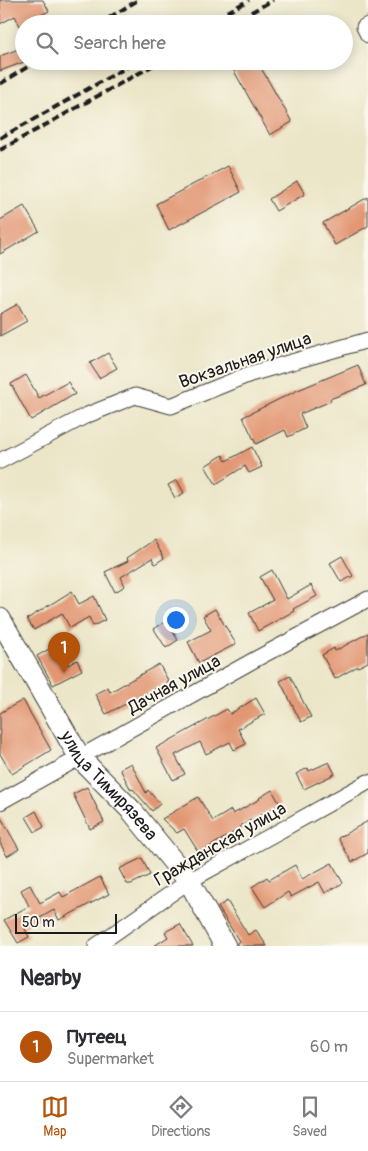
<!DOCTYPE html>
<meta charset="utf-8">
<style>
:root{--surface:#fff;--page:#f7f7f7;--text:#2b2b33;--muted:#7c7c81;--line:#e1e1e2;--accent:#b45309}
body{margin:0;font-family:Pangolin,sans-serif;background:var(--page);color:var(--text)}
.scale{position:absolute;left:15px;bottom:12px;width:102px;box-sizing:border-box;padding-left:5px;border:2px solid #1c1c1c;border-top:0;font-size:14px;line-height:18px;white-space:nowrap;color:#1c1c1c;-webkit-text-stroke:4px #fbf7ec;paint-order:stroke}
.you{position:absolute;left:175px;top:619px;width:18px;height:18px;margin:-12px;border:4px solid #fff;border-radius:50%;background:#1a73e8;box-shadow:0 0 0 8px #1a73e833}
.badge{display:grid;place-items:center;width:32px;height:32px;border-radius:50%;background:var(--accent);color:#fff;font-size:16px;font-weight:700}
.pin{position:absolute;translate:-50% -41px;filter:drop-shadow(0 1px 2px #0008)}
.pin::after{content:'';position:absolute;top:26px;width:18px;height:15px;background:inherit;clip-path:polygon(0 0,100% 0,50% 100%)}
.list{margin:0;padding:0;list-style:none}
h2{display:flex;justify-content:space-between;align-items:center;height:65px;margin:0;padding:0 20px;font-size:21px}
h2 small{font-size:16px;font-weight:400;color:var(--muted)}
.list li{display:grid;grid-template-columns:32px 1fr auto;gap:15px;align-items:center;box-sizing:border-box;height:70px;padding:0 20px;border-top:1px solid var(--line)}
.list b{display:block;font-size:19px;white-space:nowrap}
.list p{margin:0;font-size:16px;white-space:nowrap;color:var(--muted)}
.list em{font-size:16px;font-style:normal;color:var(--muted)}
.icon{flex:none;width:28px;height:28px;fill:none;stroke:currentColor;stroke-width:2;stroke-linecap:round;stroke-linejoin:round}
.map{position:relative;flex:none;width:368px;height:946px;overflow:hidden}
.search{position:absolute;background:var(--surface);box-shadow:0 2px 12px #0003;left:15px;right:15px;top:15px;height:55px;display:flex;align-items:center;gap:12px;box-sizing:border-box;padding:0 18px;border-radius:28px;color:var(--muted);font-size:19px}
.sheet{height:135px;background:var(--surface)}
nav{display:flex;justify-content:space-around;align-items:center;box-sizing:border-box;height:70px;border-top:1px solid var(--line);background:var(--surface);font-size:14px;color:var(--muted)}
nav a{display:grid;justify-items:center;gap:2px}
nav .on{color:var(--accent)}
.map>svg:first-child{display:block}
.building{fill:#e29773}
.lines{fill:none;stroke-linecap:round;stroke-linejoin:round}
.street-casing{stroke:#3b3a36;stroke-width:17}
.secondary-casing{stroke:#3b3a36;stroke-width:23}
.street{stroke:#fff;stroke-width:15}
.secondary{stroke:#fff;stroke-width:21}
.rail{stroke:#1c1c1c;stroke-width:4;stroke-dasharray:8 4;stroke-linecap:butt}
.labels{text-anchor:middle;stroke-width:4;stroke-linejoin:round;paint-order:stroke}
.street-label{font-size:18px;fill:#1c1c1c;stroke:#fbf7ec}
</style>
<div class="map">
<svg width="368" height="946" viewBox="0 0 368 946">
<rect width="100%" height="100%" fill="#fbf7ec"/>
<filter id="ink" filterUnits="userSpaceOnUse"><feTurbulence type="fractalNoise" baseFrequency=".02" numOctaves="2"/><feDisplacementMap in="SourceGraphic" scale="10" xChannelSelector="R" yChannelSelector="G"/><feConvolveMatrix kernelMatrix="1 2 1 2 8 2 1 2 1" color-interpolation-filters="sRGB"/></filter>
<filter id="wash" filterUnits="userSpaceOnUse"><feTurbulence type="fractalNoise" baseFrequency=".0096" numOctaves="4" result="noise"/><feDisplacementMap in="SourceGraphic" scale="20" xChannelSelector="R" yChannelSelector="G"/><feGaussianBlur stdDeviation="1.12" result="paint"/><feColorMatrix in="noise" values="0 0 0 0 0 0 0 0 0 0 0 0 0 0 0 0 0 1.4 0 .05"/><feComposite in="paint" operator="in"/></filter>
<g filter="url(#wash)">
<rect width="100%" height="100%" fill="#ebe6c8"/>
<g id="blocks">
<g class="building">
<polygon points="0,0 43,0 49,11 20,26 15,16 0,24"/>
<polygon points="24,47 24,62 0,71 0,56"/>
<polygon points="250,61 257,61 292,122 270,135 234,71"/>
<polygon points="228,166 241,192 169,230 156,204"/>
<polygon points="297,181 305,194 276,211 269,199"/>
<polygon points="368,197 368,226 335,245 323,223"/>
<polygon points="24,206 39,231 0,254 0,220"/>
<polygon points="18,304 27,321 0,336 0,314"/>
<polygon points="108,353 117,368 99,378 90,363"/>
<polygon points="358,365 366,385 330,399 331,401 300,414 306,428 288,437 285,430 256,444 243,417 298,390"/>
<polygon points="26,375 39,398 68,382 75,394 31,420 11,384"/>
<polygon points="252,447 262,467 249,473 245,466 216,484 205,466 223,455 226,461"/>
<polygon points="177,480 184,493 175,498 168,485"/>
<polygon points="154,540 164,558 155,564 152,558 121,577 125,586 115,592 105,572 128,561 127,558"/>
<polygon points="342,556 353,576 341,582 330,563"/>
<polygon points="272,570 287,599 311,585 317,596 293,609 294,611 258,631 249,613 273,600 260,577"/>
<polygon points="72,591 79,604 94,596 105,620 93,626 89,617 70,628 62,613 34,630 27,619"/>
<polygon points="215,609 236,644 199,663 188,642 211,630 203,616"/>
<polygon points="166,621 178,640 166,648 154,629"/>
<polygon points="368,633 368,662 358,667 358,666 335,679 322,655 334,648 335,651"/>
<polygon points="56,645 68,665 77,660 82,670 53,685 37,656"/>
<polygon points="159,664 169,682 106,714 95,694 108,687 110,692"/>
<polygon points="290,676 311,717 301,722 280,681"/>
<polygon points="256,698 265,714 238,729 246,744 234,750 230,742 206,754 200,742 175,755 185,774 173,780 156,748 227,709 230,714"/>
<polygon points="23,700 51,750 12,774 0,754 0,713"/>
<polygon points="329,762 335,774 304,789 296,774 308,768 309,771"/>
<polygon points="131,763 146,793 148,790 160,804 152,811 133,789 131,790 120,769"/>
<polygon points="87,787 104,822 90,829 73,794"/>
<polygon points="272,790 280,804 240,826 241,828 199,853 184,829 177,833 162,819 198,797 213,821 231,810 233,814 260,799 259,798"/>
<polygon points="36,811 44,827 35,832 26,817"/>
<polygon points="0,816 19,849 7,856 0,843"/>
<polygon points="368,821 368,853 352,862 338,838"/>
<polygon points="142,858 150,875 131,884 127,884 119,869"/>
<polygon points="332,863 343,883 325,893 319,882 291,897 288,892 265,907 252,887 267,877 269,880 295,865 302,879"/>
<polygon points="100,877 109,894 59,920 54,910 24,927 29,937 18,943 4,920 29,906 21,890 30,885 40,903 60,892 63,897"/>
<polygon points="227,901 248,935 256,930 267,946 237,946 237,943 239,941 218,907"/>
<polygon points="180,924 193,946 154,946 168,937 165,932"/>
</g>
</g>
</g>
<g filter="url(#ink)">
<use href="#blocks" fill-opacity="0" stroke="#3b3a36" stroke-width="1"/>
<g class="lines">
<defs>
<g id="street">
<polyline points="368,25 364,27 368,35"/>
<polyline points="0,461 85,416 135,396 171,406 250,374 368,340"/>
<polyline points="0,802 254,660 368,599"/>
<polyline points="96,946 189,881 368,782"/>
</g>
<g id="secondary">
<path id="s1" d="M0 619 80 758 132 811 189 881 225 946"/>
</g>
</defs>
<use href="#street" class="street-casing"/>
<use href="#secondary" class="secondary-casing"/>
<use href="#street" class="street"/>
<use href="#secondary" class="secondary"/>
<g class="rail">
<polyline points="99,24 138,0"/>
<polyline points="206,24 249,0"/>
<polyline points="230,24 273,0"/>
<polyline points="0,84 37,61"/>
<polyline points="0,138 138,61"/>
<polyline points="0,150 161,61"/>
</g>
</g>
</g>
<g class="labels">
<g class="street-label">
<text transform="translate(245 360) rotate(-19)" y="6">Вокзальная улица</text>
<text transform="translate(174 684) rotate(-29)" y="6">Дачная улица</text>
<text dy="6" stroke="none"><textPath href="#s1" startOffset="200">улица Тимирязева</textPath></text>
<text transform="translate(220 844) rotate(-30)" y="6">Гражданская улица</text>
</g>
</g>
</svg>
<div class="scale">50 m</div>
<div class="you"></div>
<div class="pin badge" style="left:64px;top:673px">1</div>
<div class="search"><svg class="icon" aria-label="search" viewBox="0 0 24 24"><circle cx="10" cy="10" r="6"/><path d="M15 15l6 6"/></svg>Search here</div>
</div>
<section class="sheet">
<h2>Nearby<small></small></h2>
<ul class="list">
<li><span class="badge">1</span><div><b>Путеец</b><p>Supermarket</p></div><em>60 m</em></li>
</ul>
</section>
<nav>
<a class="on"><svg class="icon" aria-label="map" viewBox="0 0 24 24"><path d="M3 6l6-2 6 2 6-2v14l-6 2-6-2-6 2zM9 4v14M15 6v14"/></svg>Map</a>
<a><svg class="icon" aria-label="directions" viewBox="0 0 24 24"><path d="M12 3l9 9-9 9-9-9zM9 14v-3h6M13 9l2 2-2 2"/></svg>Directions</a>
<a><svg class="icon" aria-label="saved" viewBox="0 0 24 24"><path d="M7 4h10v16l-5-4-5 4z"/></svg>Saved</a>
</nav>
